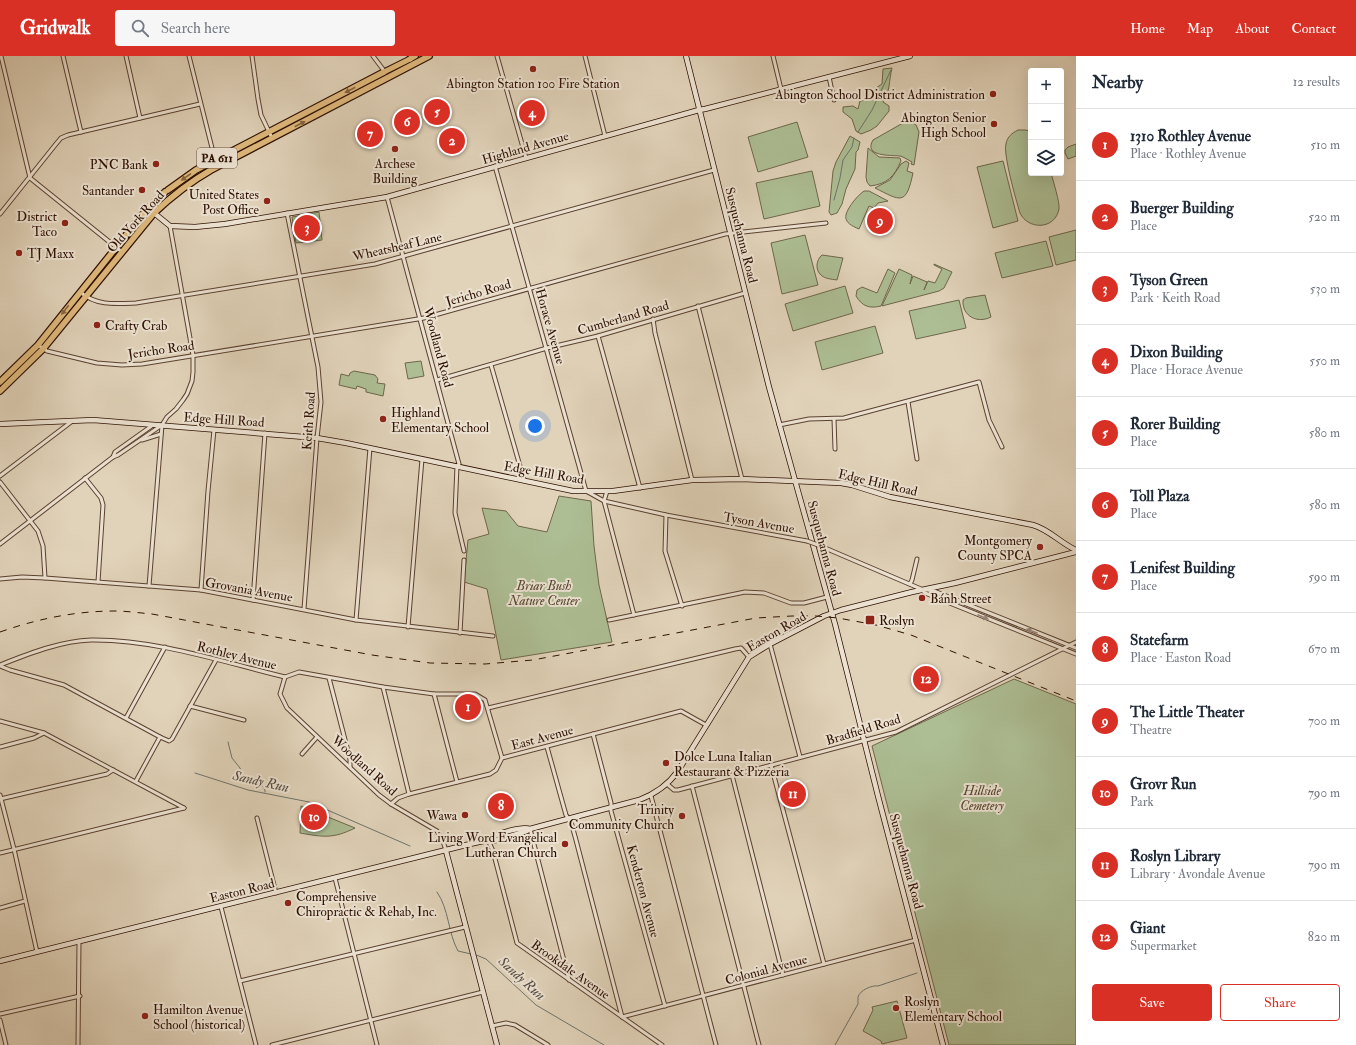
<!DOCTYPE html>
<meta charset="utf-8">
<style>
:root{--surface:#fff;--page:#f6f6f7;--text:#1f2937;--muted:#747a83;--line:#e0e1e3;--accent:#d93025}
body{margin:0;font-family:"IM FELL Double Pica",serif;background:var(--page);color:var(--text)}
.controls{position:absolute;right:12px;top:12px;display:grid;overflow:hidden;border-radius:4px;box-shadow:0 4px 16px #0002}
.controls button{width:36px;height:36px;display:grid;place-items:center;padding:0;border:0;border-bottom:1px solid var(--line);background:var(--surface);color:var(--text);font:20px sans-serif}
.you{position:absolute;left:535px;top:370px;width:14px;height:14px;margin:-10px;border:3px solid #fff;border-radius:50%;background:#1a73e8;box-shadow:0 0 0 6px #1a73e833}
.badge{display:grid;place-items:center;width:26px;height:26px;border-radius:50%;background:var(--accent);color:#fff;font-size:13px;font-weight:700}
.pin{position:absolute;translate:-50% -50%;border:2px solid #fff;box-shadow:0 1px 4px #0006}
.list{margin:0;padding:0;list-style:none}
h2{display:flex;justify-content:space-between;align-items:center;height:52px;margin:0;padding:0 16px;font-size:17px}
h2 small{font-size:13px;font-weight:400;color:var(--muted)}
.list li{display:grid;grid-template-columns:26px 1fr auto;gap:12px;align-items:center;box-sizing:border-box;height:72px;padding:0 16px;border-top:1px solid var(--line)}
.list b{display:block;font-size:15px;white-space:nowrap}
.list p{margin:0;font-size:13px;white-space:nowrap;color:var(--muted)}
.list em{font-size:13px;font-style:normal;color:var(--muted)}
.actions{display:flex;gap:8px;padding:12px 16px}
.actions a{flex:1;padding:9px 0;border:1px solid var(--accent);border-radius:4px;text-align:center;font-size:14px;color:var(--accent)}
.actions .main{background:var(--accent);color:#fff}
.icon{flex:none;width:22px;height:22px;fill:none;stroke:currentColor;stroke-width:2;stroke-linecap:round;stroke-linejoin:round}
.map{position:relative;flex:none;width:1076px;height:989px;overflow:hidden}
header{display:flex;align-items:center;gap:24px;box-sizing:border-box;height:56px;padding:0 20px;background:var(--accent);color:#fff}
header strong{font-size:19px}
nav{display:flex;gap:22px;margin-inline-start:auto;font-size:14px}
.search{width:280px;height:36px;background:var(--page);display:flex;align-items:center;gap:10px;box-sizing:border-box;padding:0 14px;border-radius:4px;color:var(--muted);font-size:15px}
main{display:flex}
aside{flex:1;background:var(--surface)}
.map>svg:first-child{display:block}
.green{fill:#adbe94;stroke:#6e674b}
.lines{fill:none;stroke-linecap:round;stroke-linejoin:round}
.stream{stroke:#6c746e;stroke-width:1}
.street-casing{stroke:#5b4130;stroke-width:5}
.secondary-casing{stroke:#2e1002;stroke-width:6}
.primary-casing{stroke:#2e1002;stroke-width:7}
.highway-casing{stroke:#2e1002;stroke-width:8}
.street{stroke:#ece2d2;stroke-width:3}
.secondary{stroke:#ece2d2;stroke-width:4.5}
.primary{stroke:#e0ba7d;stroke-width:5}
.highway{stroke:#e0ba7d;stroke-width:5.5}
.rail{stroke:#2e1002;stroke-width:1;stroke-dasharray:7 7;stroke-linecap:butt}
.street-bridge-casing{stroke:#5b4130;stroke-width:5;stroke-linecap:butt}
.street-bridge{stroke:#ece2d2;stroke-width:3}
.oneway{fill:#876540}
.oneway2{fill:#968474}
.poi-dot{fill:#8f2418;stroke:#ece2d2;stroke-width:1.5}
.labels{text-anchor:middle;stroke-width:4;stroke-linejoin:round;paint-order:stroke}
.shield{fill:#ece2d2;stroke:#674f40;stroke-width:1}
.shield-label{font-size:12px;font-weight:bold;fill:#2e1002}
.poi-label{font-size:13px;fill:#2e1002;stroke:#ece2d2;text-anchor:end}
.street-label{font-size:13px;fill:#2e1002;stroke:#ece2d2}
.park-label{font-size:13px;font-style:italic;fill:#54442e;stroke:#ece2d2}
.water-label{font-size:14px;font-style:italic;fill:#524a41;stroke:#ece2d2}
</style>
<header>
<strong>Gridwalk</strong>
<div class="search"><svg class="icon" aria-label="search" viewBox="0 0 24 24"><circle cx="10" cy="10" r="6"/><path d="M15 15l6 6"/></svg>Search here</div>
<nav><a>Home</a><a>Map</a><a>About</a><a>Contact</a></nav>
</header>
<main>
<div class="map">
<svg width="1076" height="989" viewBox="0 0 1076 989">
<rect width="100%" height="100%" fill="#e1d3ba"/>
<filter id="stains"><feTurbulence type="fractalNoise" baseFrequency=".005" numOctaves="4"/><feColorMatrix values="0 0 0 0 .2 0 0 0 0 .09 0 0 0 0 .02 0 0 0 .5 -.17"/></filter>
<radialGradient id="worn" r=".72"><stop offset=".6" stop-color="#630" stop-opacity="0"/><stop offset="1" stop-color="#630" stop-opacity=".3"/></radialGradient>
<g class="green">
<path d="M892 12C889 23 890 38 883 46L889 50V55L877 70 871 74 861 78 856 75 852 63 843 56V51L853 50 858 53 860 45 873 43 876 38V32L882 28 883 13Z"/>
<path d="M910 65 916 69 919 76 914 109 911 108 912 106C908 104 904 101 900 100 891 99 863 101 873 84L903 67Z"/>
<polygon points="797,66 808,101 758,116 748,81"/>
<path d="M1018 74H1025L1031 75V117H1051C1053 125 1060 146 1059 153 1055 174 1028 174 1020 157 1016 144 1003 98 1006 88 1007 81 1012 77 1018 74Z"/>
<polygon points="850,80 860,86 858,94 856,96 855,113 846,133 842,148 837,157 831,159 829,156 833,115 836,106"/>
<polygon points="1076,88 1076,100 1068,103 1065,97 1065,94 1068,91"/>
<path d="M868 92 879 101 900 102 901 105C894 121 887 128 870 130L867 126 866 121Z"/>
<path d="M906 105 909 107 907 115 913 117C906 150 901 145 875 132L890 124 901 108Z"/>
<polygon points="1003,105 1018,165 993,172 977,111"/>
<polygon points="812,115 820,150 764,163 756,127"/>
<path d="M864 135H869L888 145 878 147 874 152 869 150 859 173C842 166 843 160 853 146 856 142 860 138 864 135Z"/>
<polygon points="319,156 322,184 296,187 292,161"/>
<polygon points="1076,174 1076,204 1056,209 1049,181"/>
<polygon points="805,179 818,229 782,238 771,187"/>
<polygon points="1046,185 1053,210 1002,222 995,197"/>
<path d="M822 199 843 202 837 224C831 223 825 223 821 219 815 214 816 204 822 199Z"/>
<polygon points="934,208 952,216 944,232 939,235 882,250 899,213 912,219 910,228 913,220 927,226 924,234 928,225 935,227 942,213 934,209"/>
<path d="M888 213 895 217 881 250C869 253 862 250 856 240L857 234 862 231 877 237Z"/>
<polygon points="845,230 853,257 793,275 785,248"/>
<path d="M985 239 991 261C977 268 962 260 963 244L966 242Z"/>
<polygon points="959,244 966,272 916,283 909,255"/>
<polygon points="875,270 883,297 822,314 815,286"/>
<polygon points="421,305 424,320 408,323 405,307"/>
<polygon points="354,315 375,319 378,323 377,327 385,328 383,340 366,336 366,333 357,330 356,333 339,329 341,318 349,320 350,317"/>
<polygon points="559,440 591,445 594,490 599,529 612,586 501,604 487,533 464,526 468,484 489,478 482,452 506,455 518,470 547,476"/>
<polygon points="1014,623 1076,648 1076,989 949,989 872,690"/>
<path d="M301 750 355 772C333 783 323 781 300 777Z"/>
<polygon points="897,945 907,982 882,988 881,985 863,975 873,954 872,951"/>
</g>
<g class="lines">
<g class="stream">
<polyline points="858,76 872,54 891,14"/>
<polyline points="834,144 840,122 843,104 852,91 854,82"/>
<polyline points="228,686 232,702 240,712 243,720 262,729 265,734 265,736"/>
<polyline points="195,717 248,734 309,746 410,790"/>
<path d="M437 836C449 853 448 877 458 895L471 898"/>
<polyline points="474,898 486,903 536,949 604,989"/>
<path d="M835 989 858 948C858 945 858 943 858 941 860 934 872 929 878 930L917 917"/>
</g>
<defs>
<g id="street">
<polyline points="1,0 30,122 122,196"/>
<polyline points="63,0 81,76"/>
<polyline points="126,0 140,62"/>
<polyline points="189,0 215,104"/>
<polyline points="252,0 258,43 261,59 272,82"/>
<polyline points="373,0 385,16"/>
<polyline points="497,0 526,102"/>
<polyline points="585,0 605,80"/>
<polyline points="773,0 781,33"/>
<polyline points="829,21 834,44"/>
<polyline points="495,110 586,435 604,445 666,459 807,485"/>
<polyline points="387,141 459,408 457,410 455,457 464,495"/>
<polyline points="287,157 318,311 321,346 317,382 304,553"/>
<polyline points="0,158 56,88 61,82 68,79 200,48"/>
<path d="M80 236C97 250 115 248 136 247L375 208 714 114"/>
<polyline points="698,250 742,423"/>
<polyline points="653,263 655,277 692,424"/>
<polyline points="598,280 640,432"/>
<polyline points="38,289 47,295 97,307 122,309 142,308 424,262 725,178 826,167"/>
<polyline points="491,309 524,424"/>
<polyline points="437,324 547,292 598,280 745,237"/>
<polyline points="908,346 917,403"/>
<polyline points="834,363 835,393"/>
<polyline points="779,369 809,363 844,362 979,326 989,364 1002,391"/>
<polyline points="142,384 161,378"/>
<polyline points="113,401 115,396 153,369"/>
<polyline points="0,420 71,366"/>
<polyline points="85,422 101,442 103,449 98,526"/>
<polyline points="0,426 38,475 43,490 45,522"/>
<polyline points="607,435 604,445 634,559"/>
<polyline points="666,459 665,495 682,550"/>
<polyline points="0,488 113,401 118,399 162,369 167,361 176,353 183,344 187,338 192,325 193,316 193,299 170,170"/>
<polyline points="818,489 921,533"/>
<polyline points="0,523 22,521 45,522 201,534 356,564 493,580"/>
<polyline points="910,528 912,524 917,503"/>
<polyline points="149,530 162,369"/>
<polyline points="201,534 208,435 214,374"/>
<polyline points="922,534 925,537 1076,598"/>
<polyline points="927,534 934,535 1076,592"/>
<polyline points="253,544 265,377"/>
<polyline points="356,564 370,392"/>
<polyline points="609,564 745,536 764,537 791,547 804,547 827,541"/>
<polyline points="408,571 422,403"/>
<polyline points="460,577 464,504"/>
<polyline points="770,588 800,701"/>
<path d="M0 609C28 598 60 585 91 584 155 583 223 606 285 621L299 616 383 631 434 638H475L485 644 502 702"/>
<polyline points="0,610 10,614 64,629 160,681"/>
<polyline points="285,621 280,638 287,652 379,739 391,748 437,775 442,783 446,794"/>
<polyline points="329,622 350,703 350,711"/>
<polyline points="383,631 409,738"/>
<polyline points="434,638 457,726"/>
<polyline points="190,650 244,664"/>
<polyline points="488,652 735,593 741,592 749,601"/>
<polyline points="126,662 165,591"/>
<polyline points="0,665 44,677 184,752"/>
<polyline points="593,678 611,747 611,755 665,950"/>
<polyline points="0,691 34,682 44,677"/>
<polyline points="547,691 566,759 571,766 576,784 622,961 916,884"/>
<polyline points="302,698 317,681"/>
<polyline points="771,709 824,908"/>
<polyline points="732,719 783,919"/>
<polyline points="136,725 160,681 169,685 172,683 216,604"/>
<polyline points="667,728 674,734 678,734 896,676 1076,586"/>
<polyline points="692,730 759,989"/>
<polyline points="0,739 14,793 37,896"/>
<polyline points="651,740 716,989"/>
<polyline points="0,743 107,718 113,714"/>
<polyline points="391,748 398,742 409,738 490,718 496,714 502,702 681,655 706,669"/>
<polyline points="257,762 276,837"/>
<polyline points="530,773 569,924"/>
<polyline points="488,784 493,795 517,887 662,989"/>
<polyline points="0,797 184,752"/>
<polyline points="335,822 377,989"/>
<polyline points="221,851 256,989"/>
<polyline points="0,852 25,845"/>
<polyline points="240,925 465,871"/>
<polyline points="0,958 80,940"/>
<polyline points="0,964 6,989"/>
<polyline points="492,970 506,967 515,969 548,989"/>
<polyline points="78,989 79,885"/>
<polyline points="272,989 483,936"/>
</g>
<g id="secondary">
<polyline points="686,0 769,331 835,568 878,740 943,989"/>
<polyline points="148,152 170,170 195,171 225,168 387,141 699,54 705,53 910,0"/>
<path d="M0 368 93 364 317 382 346 387 573 435H613L692 424 742 423 841 427 852 429 890 441 1033 469C1050 474 1060 487 1076 494"/>
<path d="M488 784C493 778 523 770 530 773"/>
<polyline points="446,795 497,989"/>
<path d="M0 905 470 788 488 784 493 785 527 775 530 773 541 770 639 744C655 738 668 729 678 715L749 601 770 588 824 560 841 554 912 536 955 527 1076 496"/>
</g>
<polyline id="primary" points="384,16 410,3"/>
<g id="highway">
<polyline points="410,3 415,0"/>
<polyline points="168,134 196,114 215,104 384,16"/>
<polyline points="0,326 38,289 143,158 165,136"/>
<path d="M0 335 43 293 154 157C172 140 190 126 211 114L429 0"/>
</g>
</defs>
<use href="#street" class="street-casing"/>
<use href="#secondary" class="secondary-casing"/>
<use href="#primary" class="primary-casing"/>
<use href="#highway" class="highway-casing"/>
<use href="#street" class="street"/>
<use href="#secondary" class="secondary"/>
<use href="#primary" class="primary"/>
<use href="#highway" class="highway"/>
<path class="rail" d="M0 576C37 563 75 555 115 555 127 555 140 557 152 558L372 599 430 607 485 608 533 604 756 562 792 560H816L838 562 876 569 911 579 1076 645"/>
<defs>
<polyline id="street-bridge" points="807,485 818,489"/>
</defs>
<use href="#street-bridge" class="street-bridge-casing"/>
<use href="#street-bridge" class="street-bridge"/>
</g>
<defs><path id="oneway-solid" d="M-6-.8H1V-3.2L6.5 0L1 3.2V.8H-6Z"/></defs>
<g class="oneway">
<use href="#oneway-solid" transform="translate(350 34) rotate(152)"/>
<use href="#oneway-solid" transform="translate(300 68) rotate(-27)"/>
<use href="#oneway-solid" transform="translate(186 121) rotate(146)"/>
<use href="#oneway-solid" transform="translate(65 254) rotate(128)"/>
</g>
<g class="oneway2">
<use href="#oneway-solid" transform="translate(983 561) rotate(22)"/>
<use href="#oneway-solid" transform="translate(1032 575) rotate(-158)"/>
</g>
<g class="poi-dot">
<circle cx="533" cy="13" r="4"/>
<circle cx="993" cy="38" r="4"/>
<circle cx="994" cy="68" r="4"/>
<circle cx="395" cy="93" r="4"/>
<circle cx="156" cy="108" r="4"/>
<circle cx="142" cy="134" r="4"/>
<circle cx="267" cy="145" r="4"/>
<circle cx="65" cy="167" r="4"/>
<circle cx="19" cy="197" r="4"/>
<circle cx="97" cy="269" r="4"/>
<circle cx="383" cy="363" r="4"/>
<circle cx="1040" cy="491" r="4"/>
<circle cx="922" cy="542" r="4"/>
<rect x="865" y="559" width="10" height="10" rx="2"/>
<circle cx="666" cy="707" r="4"/>
<circle cx="465" cy="759" r="4"/>
<circle cx="682" cy="760" r="4"/>
<circle cx="565" cy="788" r="4"/>
<circle cx="288" cy="847" r="4"/>
<circle cx="896" cy="952" r="4"/>
<circle cx="145" cy="960" r="4"/>
</g>
<g class="labels">
<rect class="shield" x="197" y="92" width="40" height="20" rx="3"/>
<g class="shield-label">
<text x="217" y="106">PA 611</text>
</g>
<g class="poi-label">
<text x="533" y="32" text-anchor="middle">Abington Station 100 Fire Station</text>
<text x="985" y="43">Abington School District Administration</text>
<text x="986" y="66">Abington Senior<tspan x="986" dy="15">High School</tspan></text>
<text x="395" y="112" text-anchor="middle">Archese<tspan x="395" dy="15">Building</tspan></text>
<text x="148" y="113">PNC Bank</text>
<text x="134" y="139">Santander</text>
<text x="259" y="143">United States<tspan x="259" dy="15">Post Office</tspan></text>
<text x="57" y="165">District<tspan x="57" dy="15">Taco</tspan></text>
<text x="27" y="202" text-anchor="start">TJ Maxx</text>
<text x="105" y="274" text-anchor="start">Crafty Crab</text>
<text x="391" y="361" text-anchor="start">Highland<tspan x="391" dy="15">Elementary School</tspan></text>
<text x="1032" y="489">Montgomery<tspan x="1032" dy="15">County SPCA</tspan></text>
<text x="930" y="547" text-anchor="start">Bánh Street</text>
<text x="879" y="569" text-anchor="start">Roslyn</text>
<text x="674" y="705" text-anchor="start">Dolce Luna Italian<tspan x="674" dy="15">Restaurant &amp; Pizzeria</tspan></text>
<text x="674" y="758">Trinity<tspan x="674" dy="15">Community Church</tspan></text>
<text x="457" y="764">Wawa</text>
<text x="557" y="786">Living Word Evangelical<tspan x="557" dy="15">Lutheran Church</tspan></text>
<text x="296" y="845" text-anchor="start">Comprehensive<tspan x="296" dy="15">Chiropractic &amp; Rehab, Inc.</tspan></text>
<text x="904" y="950" text-anchor="start">Roslyn<tspan x="904" dy="15">Elementary School</tspan></text>
<text x="153" y="958" text-anchor="start">Hamilton Avenue<tspan x="153" dy="15">School (historical)</tspan></text>
</g>
<g class="street-label">
<text transform="translate(525 91) rotate(-16)" y="5">Highland Avenue</text>
<text transform="translate(135 165) rotate(-48)" y="5">Old York Road</text>
<text transform="translate(742 179) rotate(76)" y="5">Susquehanna Road</text>
<text transform="translate(397 190) rotate(-13)" y="5">Wheatsheaf Lane</text>
<text transform="translate(478 236) rotate(-16)" y="5">Jericho Road</text>
<text transform="translate(623 261) rotate(-16)" y="5">Cumberland Road</text>
<text transform="translate(551 270) rotate(74)" y="5">Horace Avenue</text>
<text transform="translate(439 291) rotate(75)" y="5">Woodland Road</text>
<text transform="translate(161 293) rotate(-8)" y="5">Jericho Road</text>
<text transform="translate(224 363) rotate(4)" y="5">Edge Hill Road</text>
<text transform="translate(308 365) rotate(-86)" y="5">Keith Road</text>
<text transform="translate(544 416) rotate(10)" y="5">Edge Hill Road</text>
<text transform="translate(878 426) rotate(13)" y="5">Edge Hill Road</text>
<text transform="translate(759 466) rotate(10)" y="5">Tyson Avenue</text>
<text transform="translate(825 492) rotate(75)" y="5">Susquehanna Road</text>
<text transform="translate(249 533) rotate(10)" y="5">Grovania Avenue</text>
<text transform="translate(776 575) rotate(-30)" y="5">Easton Road</text>
<text transform="translate(237 599) rotate(14)" y="5">Rothley Avenue</text>
<text transform="translate(863 673) rotate(-17)" y="5">Bradfield Road</text>
<text transform="translate(542 681) rotate(-15)" y="5">East Avenue</text>
<text transform="translate(365 709) rotate(42)" y="5">Woodland Road</text>
<text transform="translate(907 805) rotate(75)" y="5">Susquehanna Road</text>
<text transform="translate(242 834) rotate(-14)" y="5">Easton Road</text>
<text transform="translate(644 835) rotate(75)" y="5">Kenderton Avenue</text>
<text transform="translate(571 913) rotate(35)" y="5">Brookdale Avenue</text>
<text transform="translate(766 913) rotate(-15)" y="5">Colonial Avenue</text>
</g>
<g class="park-label">
<text x="544" y="534">Briar Bush<tspan x="544" dy="15">Nature Center</tspan></text>
<text x="982" y="739">Hillside<tspan x="982" dy="15">Cemetery</tspan></text>
</g>
<g class="water-label">
<text transform="translate(261 725) rotate(13)" y="5">Sandy Run</text>
<text transform="translate(522 922) rotate(42)" y="5">Sandy Run</text>
</g>
</g>
<rect width="100%" height="100%" filter="url(#stains)"/>
<rect width="100%" height="100%" fill="url(#worn)"/>
</svg>
<div class="controls">
<button>+</button>
<button>−</button>
<button><svg class="icon" aria-label="layers" viewBox="0 0 24 24"><path d="M12 4l9 5-9 5-9-5zM3 14l9 5 9-5"/></svg></button>
</div>
<div class="you"></div>
<div class="pin badge" style="left:468px;top:651px">1</div>
<div class="pin badge" style="left:452px;top:85px">2</div>
<div class="pin badge" style="left:307px;top:172px">3</div>
<div class="pin badge" style="left:532px;top:57px">4</div>
<div class="pin badge" style="left:437px;top:56px">5</div>
<div class="pin badge" style="left:407px;top:66px">6</div>
<div class="pin badge" style="left:370px;top:78px">7</div>
<div class="pin badge" style="left:501px;top:750px">8</div>
<div class="pin badge" style="left:880px;top:165px">9</div>
<div class="pin badge" style="left:314px;top:761px">10</div>
<div class="pin badge" style="left:793px;top:738px">11</div>
<div class="pin badge" style="left:926px;top:623px">12</div>
</div>
<aside>
<h2>Nearby<small>12 results</small></h2>
<ul class="list">
<li><span class="badge">1</span><div><b>1310 Rothley Avenue</b><p>Place · Rothley Avenue</p></div><em>510 m</em></li>
<li><span class="badge">2</span><div><b>Buerger Building</b><p>Place</p></div><em>520 m</em></li>
<li><span class="badge">3</span><div><b>Tyson Green</b><p>Park · Keith Road</p></div><em>530 m</em></li>
<li><span class="badge">4</span><div><b>Dixon Building</b><p>Place · Horace Avenue</p></div><em>550 m</em></li>
<li><span class="badge">5</span><div><b>Rorer Building</b><p>Place</p></div><em>580 m</em></li>
<li><span class="badge">6</span><div><b>Toll Plaza</b><p>Place</p></div><em>580 m</em></li>
<li><span class="badge">7</span><div><b>Lenifest Building</b><p>Place</p></div><em>590 m</em></li>
<li><span class="badge">8</span><div><b>Statefarm</b><p>Place · Easton Road</p></div><em>670 m</em></li>
<li><span class="badge">9</span><div><b>The Little Theater</b><p>Theatre</p></div><em>700 m</em></li>
<li><span class="badge">10</span><div><b>Grovr Run</b><p>Park</p></div><em>790 m</em></li>
<li><span class="badge">11</span><div><b>Roslyn Library</b><p>Library · Avondale Avenue</p></div><em>790 m</em></li>
<li><span class="badge">12</span><div><b>Giant</b><p>Supermarket</p></div><em>820 m</em></li>
</ul>
<div class="actions"><a class="main">Save</a><a>Share</a></div>
</aside>
</main>
